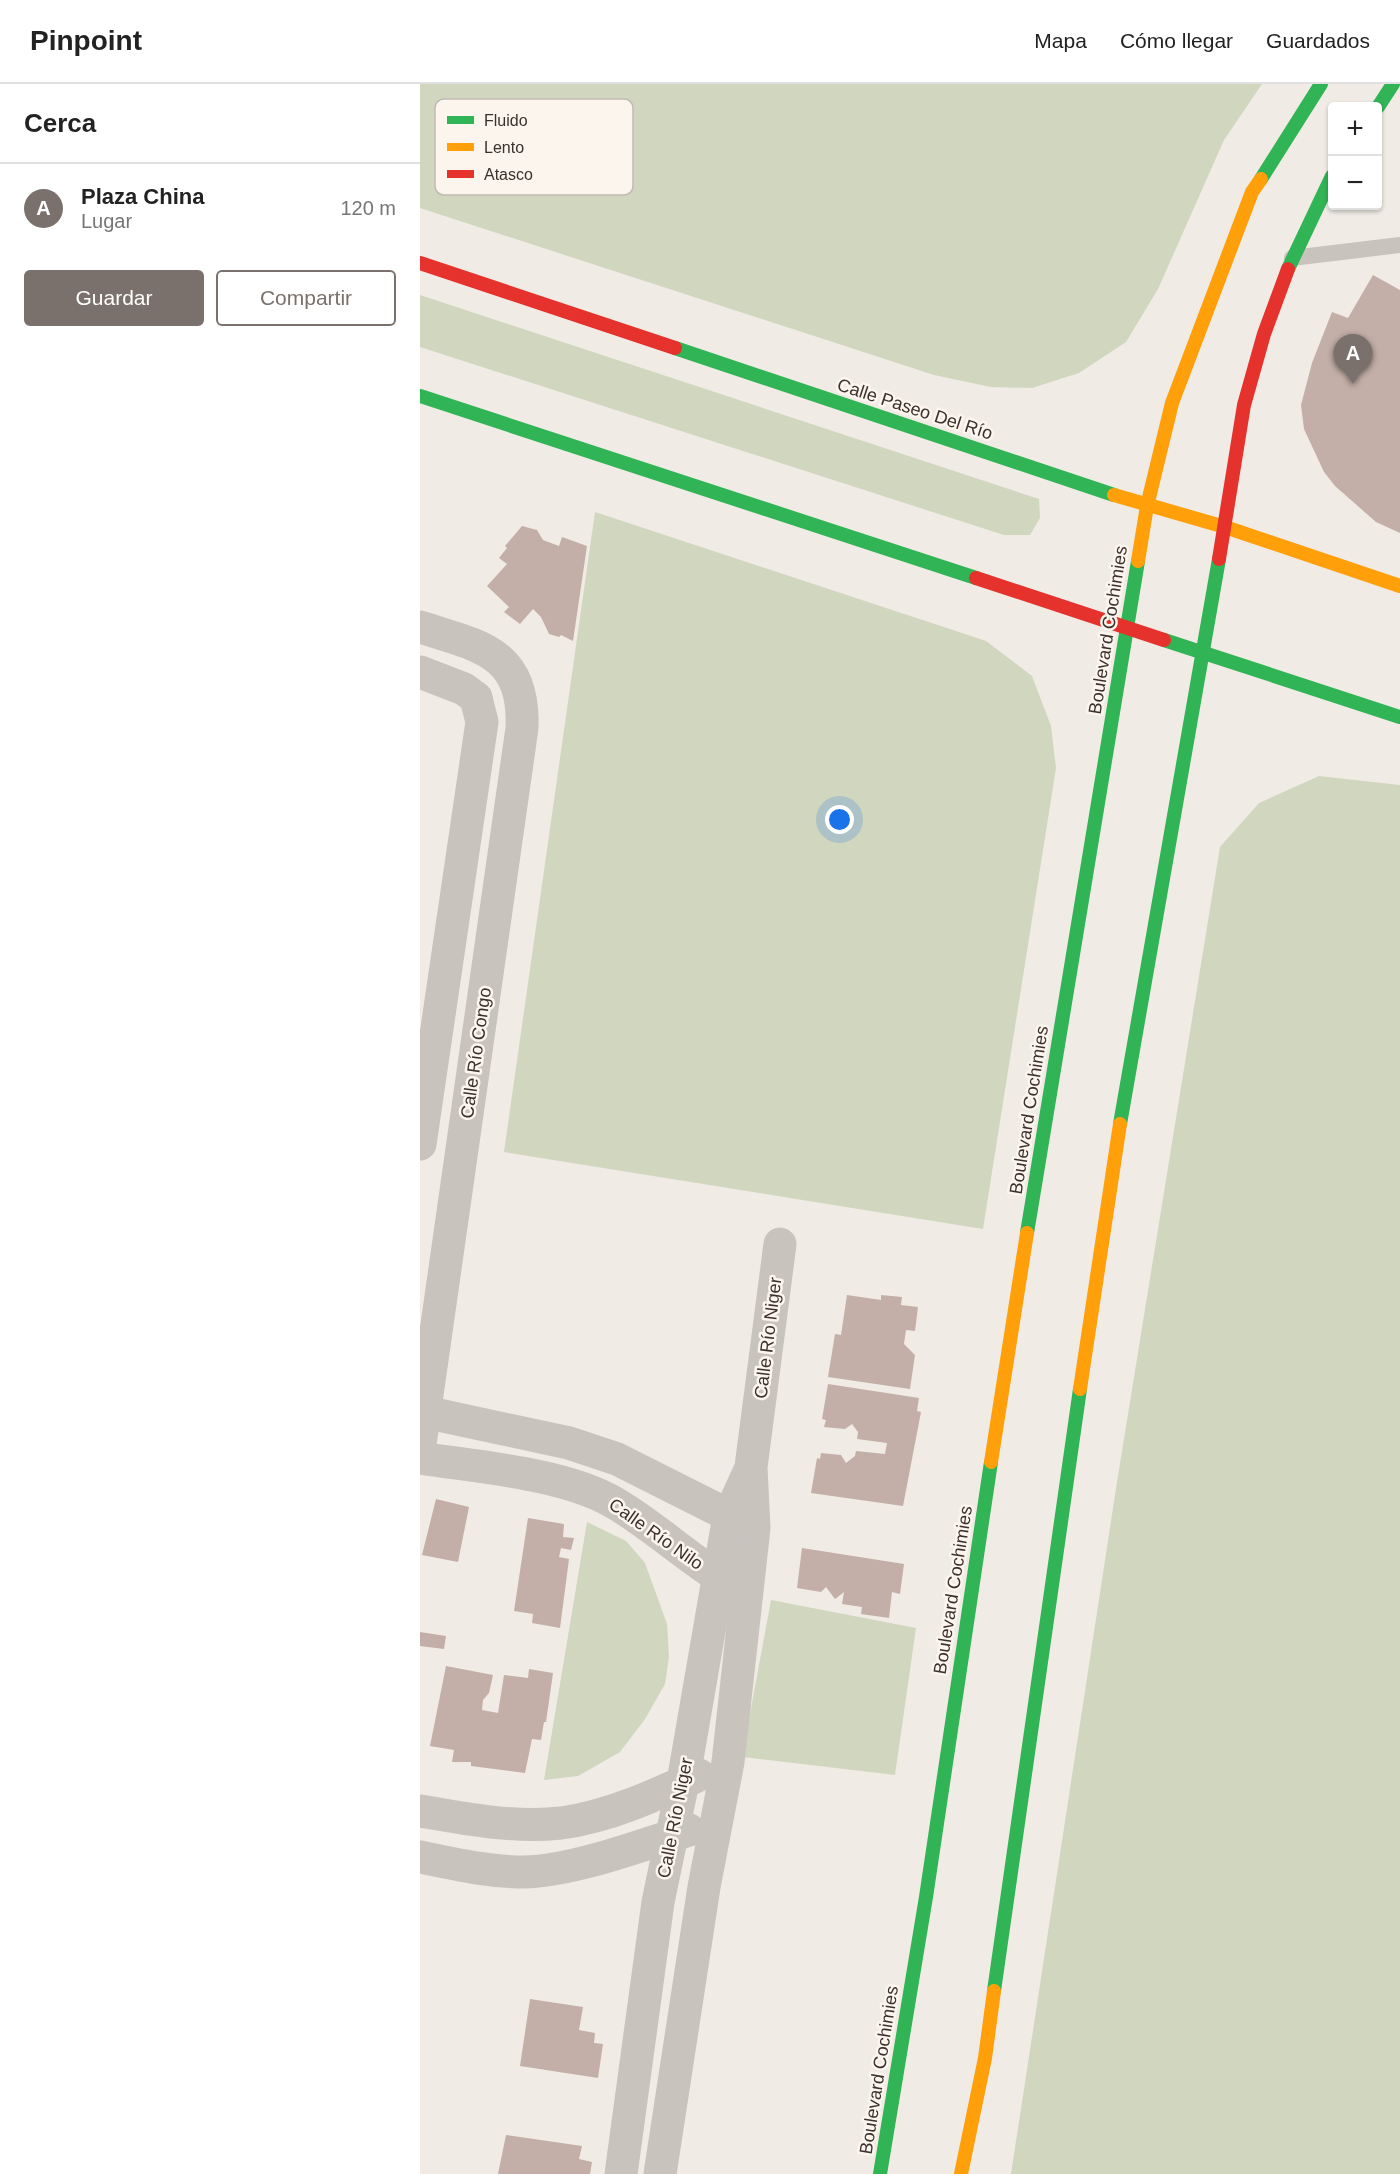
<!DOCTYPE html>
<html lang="es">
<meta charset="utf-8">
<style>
:root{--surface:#fff;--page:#f6f6f6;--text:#222;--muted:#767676;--line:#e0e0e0;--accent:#7a716c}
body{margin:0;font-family:Helvetica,sans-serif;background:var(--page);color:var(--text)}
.controls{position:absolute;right:18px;top:18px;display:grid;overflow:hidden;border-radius:6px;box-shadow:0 2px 4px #0004}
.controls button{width:54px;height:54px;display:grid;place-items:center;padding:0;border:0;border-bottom:2px solid var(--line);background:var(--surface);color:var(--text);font:30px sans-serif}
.you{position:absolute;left:420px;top:736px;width:21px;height:21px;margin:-15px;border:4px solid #fff;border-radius:50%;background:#1a73e8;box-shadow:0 0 0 9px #1a73e833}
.badge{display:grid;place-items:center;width:39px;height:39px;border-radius:50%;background:var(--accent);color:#fff;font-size:20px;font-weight:700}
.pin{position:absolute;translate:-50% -50px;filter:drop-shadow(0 2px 3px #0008)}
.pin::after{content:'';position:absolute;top:32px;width:21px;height:18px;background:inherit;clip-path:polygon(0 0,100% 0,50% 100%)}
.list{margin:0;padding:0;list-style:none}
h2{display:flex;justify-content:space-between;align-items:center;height:78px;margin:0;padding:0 24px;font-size:26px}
h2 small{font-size:20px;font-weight:400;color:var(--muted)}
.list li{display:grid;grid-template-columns:39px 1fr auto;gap:18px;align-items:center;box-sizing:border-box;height:90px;padding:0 24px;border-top:2px solid var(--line)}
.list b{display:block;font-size:22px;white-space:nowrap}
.list p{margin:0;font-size:20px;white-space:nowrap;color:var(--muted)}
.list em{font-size:20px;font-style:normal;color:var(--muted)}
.actions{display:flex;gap:12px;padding:18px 24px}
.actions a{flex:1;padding:14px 0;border:2px solid var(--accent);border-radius:6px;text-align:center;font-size:21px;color:var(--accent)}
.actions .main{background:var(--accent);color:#fff}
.map{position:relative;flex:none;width:980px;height:2090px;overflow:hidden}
header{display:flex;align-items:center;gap:36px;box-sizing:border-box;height:84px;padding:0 30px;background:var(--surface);border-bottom:2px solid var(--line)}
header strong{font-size:28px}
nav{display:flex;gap:33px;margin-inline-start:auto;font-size:21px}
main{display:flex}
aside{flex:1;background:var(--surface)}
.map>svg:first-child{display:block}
.green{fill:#d1d6bf}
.building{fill:#c3afa7}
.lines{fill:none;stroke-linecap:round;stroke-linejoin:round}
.lane{stroke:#c9c3be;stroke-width:16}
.street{stroke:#c9c3be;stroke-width:33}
.fast{stroke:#30b455;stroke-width:14}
.slow{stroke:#ff9f0a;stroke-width:14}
.jam{stroke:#e5322d;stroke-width:14}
.labels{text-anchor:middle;stroke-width:5;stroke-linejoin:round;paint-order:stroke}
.street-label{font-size:18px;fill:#3b302b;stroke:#fbf5ee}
.key{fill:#fbf5ee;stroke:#c1bab4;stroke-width:1.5}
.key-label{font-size:16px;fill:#3b302b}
</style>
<header>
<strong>Pinpoint</strong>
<nav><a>Mapa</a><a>Cómo llegar</a><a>Guardados</a></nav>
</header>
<main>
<aside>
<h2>Cerca<small></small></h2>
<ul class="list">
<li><span class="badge">A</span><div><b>Plaza China</b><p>Lugar</p></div><em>120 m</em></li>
</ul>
<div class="actions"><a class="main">Guardar</a><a>Compartir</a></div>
</aside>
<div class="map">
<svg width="980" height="2090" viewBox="0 0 980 2090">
<rect width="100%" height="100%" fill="#f0ebe5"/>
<g class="green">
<polygon points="0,0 842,0 804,56 738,205 706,258 659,289 612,304 571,303 514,291 0,124"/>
<polygon points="0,211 619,415 620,434 610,451 584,451 0,263"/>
<polygon points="175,428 566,557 612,592 631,642 636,684 563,1145 84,1068"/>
<polygon points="899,692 980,701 980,2090 591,2090 697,1398 800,763 839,719"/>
<polygon points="167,1438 206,1457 225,1479 247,1540 249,1572 245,1600 225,1635 200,1668 158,1692 124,1696"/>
<polygon points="351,1516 496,1544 475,1691 322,1673"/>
</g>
<g class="building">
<polygon points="953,191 980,206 980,449 956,438 915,402 904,388 884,345 881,321 892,279 912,228 928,234"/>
<polygon points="102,442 117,446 123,456 139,462 142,453 167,462 153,557 141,551 139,553 129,550 121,533 113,525 100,540 84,528 89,523 67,502 87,480 79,474 87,464 85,462"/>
<polygon points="427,1211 461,1216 461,1211 482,1213 481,1221 498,1223 495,1247 486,1246 484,1260 495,1271 490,1305 408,1293 415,1250 421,1251"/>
<polygon points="408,1300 499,1314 497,1327 501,1328 483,1422 391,1409 397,1374 400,1375 401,1369 421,1371 426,1379 435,1372 436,1367 465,1370 467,1359 437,1355 438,1348 432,1340 425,1345 404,1343 406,1336 402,1335"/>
<polygon points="16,1415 49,1423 38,1478 2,1471"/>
<polygon points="108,1434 144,1440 143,1453 154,1454 151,1466 141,1464 139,1473 149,1475 140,1544 112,1539 113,1530 94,1527"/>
<polygon points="382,1464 484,1480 480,1510 472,1508 469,1534 441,1530 442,1523 422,1520 424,1508 415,1515 406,1503 401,1508 377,1504"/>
<polygon points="0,1548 26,1552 24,1565 0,1562"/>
<polygon points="26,1582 73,1591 69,1609 63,1616 62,1626 78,1629 84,1591 108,1594 109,1585 133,1589 126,1638 124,1638 121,1656 112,1655 105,1689 51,1682 51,1678 32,1678 34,1666 10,1662"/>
<polygon points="110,1915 163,1923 159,1946 175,1949 174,1959 183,1960 178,1994 100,1982"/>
<polygon points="86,2051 162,2062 159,2075 172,2078 170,2090 78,2090"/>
</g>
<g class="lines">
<polyline class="lane" points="872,174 980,161"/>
<g class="street">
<path d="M0 543C60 562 105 568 102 644L0 1360"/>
<polyline points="0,588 44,605 56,614"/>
<polyline points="0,1060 62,638 56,614"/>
<polyline points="0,1327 149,1359 197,1375 330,1442"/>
<path d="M0 1374C57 1383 143 1389 193 1418 235 1442 271 1478 314 1502"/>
<path d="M0 1727C46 1735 93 1744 141 1739 188 1733 236 1711 279 1691"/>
<path d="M0 1773C34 1780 69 1788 104 1788 153 1787 222 1761 269 1746"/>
<polyline points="201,2090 238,1818 263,1698 309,1432 329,1388"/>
<polyline points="240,2090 284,1803 308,1678 334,1444 331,1383 360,1160"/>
</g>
<g class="fast">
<polyline points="958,23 973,0"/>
<polyline points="841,95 901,0"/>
<polyline points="868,185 912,92"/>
<polyline points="255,264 694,411"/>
<polyline points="0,312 556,494"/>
<polyline points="744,556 980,633"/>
<polyline points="700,1040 799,475"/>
<polyline points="607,1149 718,477"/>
<polyline points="574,1907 660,1305"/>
<polyline points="460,2090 506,1813 571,1378"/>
</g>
<g class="slow">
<polyline points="694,411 805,443 980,502"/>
<polyline points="718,477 727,422 752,319 832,108 841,95"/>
<polyline points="660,1305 700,1040"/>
<polyline points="571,1378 607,1149"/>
<polyline points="541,2090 565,1974 574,1907"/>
</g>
<g class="jam">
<polyline points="0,179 255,264"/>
<polyline points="799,475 824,321 844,250 868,185"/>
<polyline points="556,494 744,556"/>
</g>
</g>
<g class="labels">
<g class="street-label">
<text transform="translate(495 325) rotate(18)" y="6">Calle Paseo Del Río</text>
<text transform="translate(688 546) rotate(-81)" y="6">Boulevard Cochimies</text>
<text transform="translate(56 969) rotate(-82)" y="6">Calle Río Congo</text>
<text transform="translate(609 1026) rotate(-81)" y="6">Boulevard Cochimies</text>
<text transform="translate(348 1254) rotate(-83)" y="6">Calle Río Niger</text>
<text transform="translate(236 1450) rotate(35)" y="6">Calle Río Nilo</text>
<text transform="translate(533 1506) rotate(-81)" y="6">Boulevard Cochimies</text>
<text transform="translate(255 1734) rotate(-79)" y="6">Calle Río Niger</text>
<text transform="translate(459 1986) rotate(-81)" y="6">Boulevard Cochimies</text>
</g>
</g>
<rect x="15" y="15" width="198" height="96" rx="9" class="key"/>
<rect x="27" y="32" width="27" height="8" fill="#30b455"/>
<rect x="27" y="59" width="27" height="8" fill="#ff9f0a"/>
<rect x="27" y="86" width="27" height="8" fill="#e5322d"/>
<g class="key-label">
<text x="64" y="42">Fluido</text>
<text x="64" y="69">Lento</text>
<text x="64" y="96">Atasco</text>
</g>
</svg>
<div class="controls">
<button>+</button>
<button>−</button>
</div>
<div class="you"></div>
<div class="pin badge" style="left:933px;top:300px">A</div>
</div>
</main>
